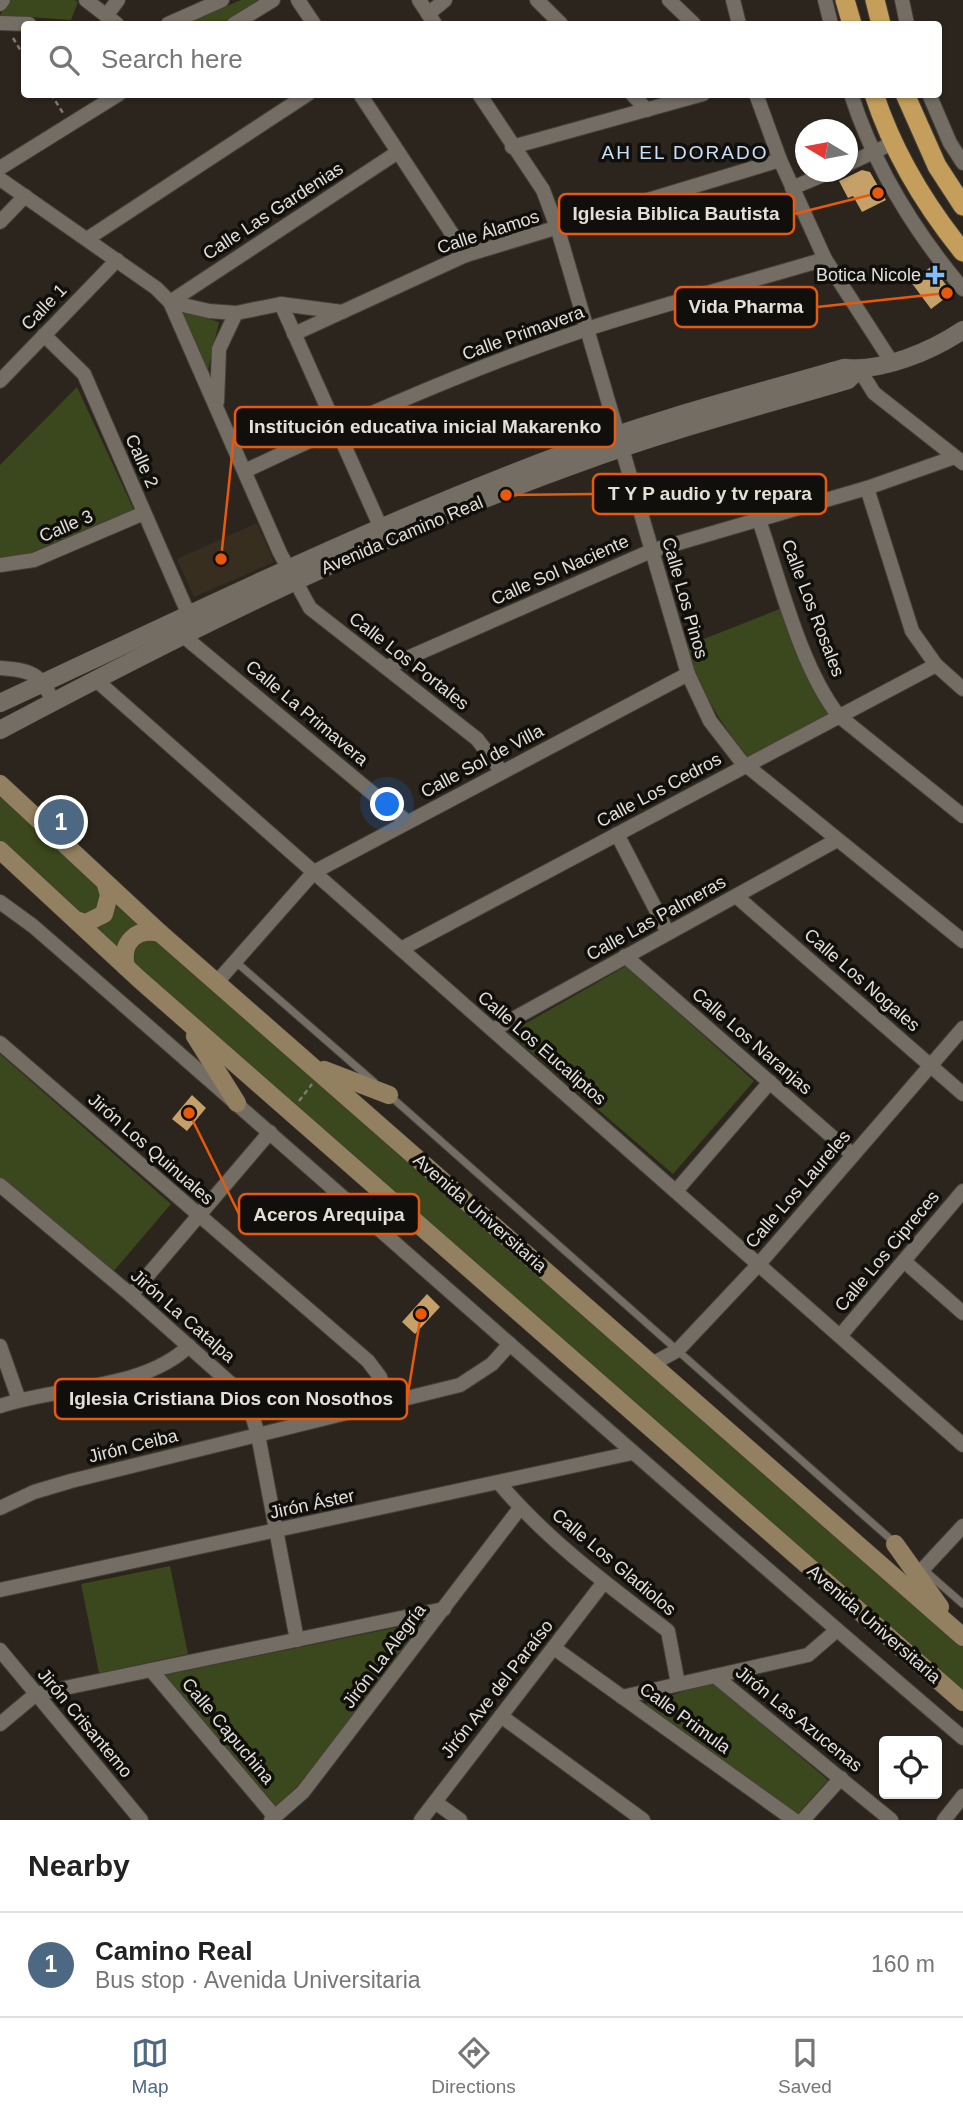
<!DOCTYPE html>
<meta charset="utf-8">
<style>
:root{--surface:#fff;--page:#f6f6f6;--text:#222;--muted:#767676;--line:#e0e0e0;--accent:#4c6883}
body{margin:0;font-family:Arial,sans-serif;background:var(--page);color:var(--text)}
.controls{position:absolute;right:21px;bottom:21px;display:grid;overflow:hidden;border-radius:7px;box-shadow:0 2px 5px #0004}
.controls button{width:63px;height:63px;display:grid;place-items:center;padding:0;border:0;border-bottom:2px solid var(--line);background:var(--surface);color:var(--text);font:35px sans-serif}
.compass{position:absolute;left:795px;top:119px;width:63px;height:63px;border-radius:50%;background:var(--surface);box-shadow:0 2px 5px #0004;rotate:280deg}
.you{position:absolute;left:388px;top:805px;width:24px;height:24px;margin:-18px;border:5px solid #fff;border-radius:50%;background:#1a73e8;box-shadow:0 0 0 10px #1a73e833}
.badge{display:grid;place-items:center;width:46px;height:46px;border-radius:50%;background:var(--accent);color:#fff;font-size:23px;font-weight:700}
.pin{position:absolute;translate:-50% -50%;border:4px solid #fff;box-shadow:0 2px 7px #0006}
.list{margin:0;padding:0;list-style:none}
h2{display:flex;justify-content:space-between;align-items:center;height:91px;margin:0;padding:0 28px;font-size:30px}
h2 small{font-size:23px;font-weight:400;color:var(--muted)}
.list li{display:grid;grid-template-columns:46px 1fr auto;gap:21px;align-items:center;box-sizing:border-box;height:105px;padding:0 28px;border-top:2px solid var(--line)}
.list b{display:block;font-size:26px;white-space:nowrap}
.list p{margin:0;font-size:23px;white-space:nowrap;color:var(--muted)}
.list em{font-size:23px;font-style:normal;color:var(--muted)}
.icon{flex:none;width:38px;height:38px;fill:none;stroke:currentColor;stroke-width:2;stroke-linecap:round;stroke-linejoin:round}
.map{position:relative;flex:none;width:963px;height:1820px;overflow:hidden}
.search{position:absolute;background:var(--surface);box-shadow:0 2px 5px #0004;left:21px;right:21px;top:21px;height:77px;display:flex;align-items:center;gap:18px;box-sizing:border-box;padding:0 24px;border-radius:7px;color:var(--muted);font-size:26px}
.sheet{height:196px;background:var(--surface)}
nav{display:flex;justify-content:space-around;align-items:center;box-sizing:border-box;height:98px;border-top:2px solid var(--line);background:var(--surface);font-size:19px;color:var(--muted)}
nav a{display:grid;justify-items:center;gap:4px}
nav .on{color:var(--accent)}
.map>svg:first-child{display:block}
.built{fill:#372e20}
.green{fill:#3b471c}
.building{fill:#c6a069}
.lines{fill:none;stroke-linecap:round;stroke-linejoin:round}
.service-casing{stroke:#45403a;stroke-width:9}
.minor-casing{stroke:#45403a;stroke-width:16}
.tertiary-casing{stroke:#45403a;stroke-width:19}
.secondary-casing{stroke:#45403a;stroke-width:19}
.trunk-casing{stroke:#45403a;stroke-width:21}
.path{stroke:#7e7973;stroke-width:2.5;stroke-dasharray:5 3.5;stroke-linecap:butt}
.service{stroke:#746d63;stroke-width:7}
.minor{stroke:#746d63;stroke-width:14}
.tertiary{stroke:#746d63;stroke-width:18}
.secondary{stroke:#928060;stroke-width:18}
.trunk{stroke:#c49e5a;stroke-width:19}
.poi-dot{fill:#80bdfa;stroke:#110f0b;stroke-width:2.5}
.labels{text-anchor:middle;stroke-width:7;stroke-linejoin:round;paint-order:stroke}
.street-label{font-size:18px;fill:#e3dfda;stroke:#110f0b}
.poi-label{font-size:18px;fill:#e3dfda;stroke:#110f0b;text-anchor:end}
.neighbourhood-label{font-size:19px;letter-spacing:2px;fill:#cae0f7;stroke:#110f0b}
.leader{fill:none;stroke:#e8590c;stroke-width:2.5}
.callout-dot{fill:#e8590c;stroke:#110f0b;stroke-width:2.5}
.callout{fill:#110f0b;stroke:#e8590c;stroke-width:2.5}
.callout-label{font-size:19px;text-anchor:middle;font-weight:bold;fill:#e3dfda}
</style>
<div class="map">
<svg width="963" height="1820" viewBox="0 0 963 1820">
<rect width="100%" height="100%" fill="#2b251d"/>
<polygon class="built" points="257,523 274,562 194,597 177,559"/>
<g class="green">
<polygon points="10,0 75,0 78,2 71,20 0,15"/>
<polygon points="241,0 258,0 222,24 184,24"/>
<polygon points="181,310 219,322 208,370"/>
<polygon points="77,387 134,510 30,553 12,558 0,558 0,465"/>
<path d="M782 608 830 715 749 758C720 724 700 690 686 646Z"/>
<polygon points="0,793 963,1645 963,1693 136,968 0,841"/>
<polygon points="626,966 754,1081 673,1174 509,1033"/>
<polygon points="0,1054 171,1204 113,1272 0,1177"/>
<polygon points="170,1566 188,1654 99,1673 81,1584"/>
<polygon points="423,1622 304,1780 276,1806 165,1675"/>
<polygon points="712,1682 828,1780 798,1814 645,1704"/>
</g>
<g class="building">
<polygon points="862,170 870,172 886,200 862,212 853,196 848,198 839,181"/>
<polygon points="932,266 952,293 931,309 911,282"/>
<polygon points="192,1095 206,1108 187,1131 172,1119"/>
<polygon points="427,1294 440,1307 415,1334 402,1322"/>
</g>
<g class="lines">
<defs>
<g id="service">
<polyline points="236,962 374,1082"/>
<polyline points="389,1095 896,1544"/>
<polyline points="923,1569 963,1604"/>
</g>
<g id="minor">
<polyline points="86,0 117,24"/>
<polyline points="298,0 314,24"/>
<polyline points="419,0 435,24"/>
<polyline points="537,0 561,24"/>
<polyline points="669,0 694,24"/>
<polyline points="733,0 739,24"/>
<polyline points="825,0 831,24"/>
<polyline points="902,0 907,24"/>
<polyline points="0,4 3,0"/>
<polyline points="428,14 445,0"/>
<polyline points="106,16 118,0"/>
<polyline points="0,23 29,24"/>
<polyline points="168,24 222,0"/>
<polyline points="234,24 273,0"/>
<polyline points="360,94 466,255"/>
<polyline points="479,94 543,190 558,230 688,674 710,721 741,761 963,941"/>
<polyline points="632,94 647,110"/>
<polyline points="756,94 780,160 825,259 891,361"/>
<path d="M851 94C874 166 915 232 963 289"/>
<polyline points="929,94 950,143 963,163"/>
<polyline points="512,147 703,94"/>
<polyline points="848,164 893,143"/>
<polyline points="0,168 119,94"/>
<polyline points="0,179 156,288 170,302 280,553 310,608 477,739 502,772"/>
<polyline points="792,188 830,172"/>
<polyline points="0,222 25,196"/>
<polyline points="87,239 308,94"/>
<polyline points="170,302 398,152"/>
<polyline points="170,302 209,311 236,313"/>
<polyline points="281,304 381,528"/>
<polyline points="294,334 466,255 780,160"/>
<polyline points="44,335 84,374 188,613"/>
<polyline points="859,369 874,393 963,463"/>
<polyline points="0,381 117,260"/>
<polyline points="217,402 219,349 236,313 281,304 342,312"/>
<path d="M245 471C355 419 468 369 584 330 663 304 745 283 825 259"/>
<polyline points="867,488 912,631 936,665 963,689"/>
<path d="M759 520C779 578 801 669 839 716L963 816"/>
<polyline points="0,565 34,560 144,513"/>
<polyline points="181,634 407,822"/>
<polyline points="387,667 651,551 867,488 952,458"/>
<path d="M0 668C30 670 41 673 53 702"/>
<polyline points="96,680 963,1445"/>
<polyline points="617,834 668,933"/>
<polyline points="736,896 963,1094"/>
<path d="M0 902 33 926C344 1196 650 1471 963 1738"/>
<polyline points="401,949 936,665"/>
<polyline points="625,956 853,1155"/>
<polyline points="217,982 314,872 688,674"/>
<polyline points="493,1030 837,840"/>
<polyline points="0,1043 368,1361 380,1377 388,1404"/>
<polyline points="0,1185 131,1295 247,1398 258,1435 297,1640"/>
<polyline points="676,1191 770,1082"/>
<polyline points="904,1261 963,1313"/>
<polyline points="131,1295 270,1132"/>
<polyline points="840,1336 963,1191"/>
<polyline points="0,1346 19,1400"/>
<polyline points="652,1364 678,1350 759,1264 963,1028"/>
<path d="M0 1406C59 1386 143 1390 189 1346"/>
<path d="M499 1483C547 1540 609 1586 668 1631L678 1684"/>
<polyline points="0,1508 34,1492 71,1481 460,1385 492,1364 510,1344"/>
<polyline points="923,1569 963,1526"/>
<polyline points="0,1590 632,1453"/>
<polyline points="554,1648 794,1820"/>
<polyline points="0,1650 141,1820"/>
<polyline points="151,1670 275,1817"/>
<polyline points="715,1676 891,1820"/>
<polyline points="622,1697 808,1655 837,1630"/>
<polyline points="501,1716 643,1820"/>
<polyline points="0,1724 36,1694 444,1609"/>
<polyline points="435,1802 460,1820"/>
<polyline points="271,1820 303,1792 520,1508"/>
<polyline points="421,1820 604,1582"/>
<polyline points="803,1820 841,1778"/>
<polyline points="944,1820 963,1796"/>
</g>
<g id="tertiary">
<path d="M0 703C187 616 372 525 566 453 656 419 751 395 844 368 882 372 932 351 963 330"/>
<path d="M0 730C187 631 376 536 576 464 665 431 757 407 848 380L859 369"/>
</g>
<g id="secondary">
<polyline points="0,784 160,933 963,1637"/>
<polyline points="0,850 139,979 963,1702"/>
<polyline points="76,920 86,923 104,914 109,895 106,885"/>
<path d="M126 967C120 943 136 927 160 933"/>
<polyline points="195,1036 237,1103"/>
<polyline points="324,1070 389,1095"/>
<polyline points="895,1544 940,1607"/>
</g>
<g id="trunk">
<polyline points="845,0 852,24"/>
<polyline points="875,0 881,24"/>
<path d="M874 94C893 152 925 205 963 252"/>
<polyline points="905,94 937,166 963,206"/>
</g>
</defs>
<use href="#service" class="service-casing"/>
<use href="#minor" class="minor-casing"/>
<use href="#tertiary" class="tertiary-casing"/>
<use href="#secondary" class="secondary-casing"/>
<use href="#trunk" class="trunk-casing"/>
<g class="path">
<polyline points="13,38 24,56"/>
<polyline points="51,94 63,113"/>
<polyline points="299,1101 312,1084"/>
</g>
<use href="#service" class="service"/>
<use href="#minor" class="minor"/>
<use href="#tertiary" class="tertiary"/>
<use href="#secondary" class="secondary"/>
<use href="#trunk" class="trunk"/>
</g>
<path class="poi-dot" d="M931.5 264.5h7v7h7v7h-7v7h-7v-7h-7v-7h7z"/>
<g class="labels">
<g class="street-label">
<text transform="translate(273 211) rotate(-33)" y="6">Calle Las Gardenias</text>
<text transform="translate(488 232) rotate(-18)" y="6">Calle Álamos</text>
<text transform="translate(44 307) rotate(-46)" y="6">Calle 1</text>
<text transform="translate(523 333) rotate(-20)" y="6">Calle Primavera</text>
<text transform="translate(142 461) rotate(66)" y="6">Calle 2</text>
<text transform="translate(66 526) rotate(-23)" y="6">Calle 3</text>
<text transform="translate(402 535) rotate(-23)" y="6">Avenida Camino Real</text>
<text transform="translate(560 570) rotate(-24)" y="6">Calle Sol Naciente</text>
<text transform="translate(685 598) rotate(74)" y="6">Calle Los Pinos</text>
<text transform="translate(813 608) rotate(69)" y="6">Calle Los Rosales</text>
<text transform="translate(409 661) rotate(38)" y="6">Calle Los Portales</text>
<text transform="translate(307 713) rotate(40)" y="6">Calle La Primavera</text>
<text transform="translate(482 761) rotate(-28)" y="6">Calle Sol de Villa</text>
<text transform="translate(659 790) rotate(-28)" y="6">Calle Los Cedros</text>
<text transform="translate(656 918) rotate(-29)" y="6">Calle Las Palmeras</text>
<text transform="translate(862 980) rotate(41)" y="6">Calle Los Nogales</text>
<text transform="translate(752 1041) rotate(41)" y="6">Calle Los Naranjas</text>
<text transform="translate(542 1048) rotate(41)" y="6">Calle Los Eucaliptos</text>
<text transform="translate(151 1149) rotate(41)" y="6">Jirón Los Quinuales</text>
<text transform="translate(798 1189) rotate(-49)" y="6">Calle Los Laureles</text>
<text transform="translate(480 1213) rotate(41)" y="6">Avenida Universitaria</text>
<text transform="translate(887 1251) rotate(-50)" y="6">Calle Los Cipreces</text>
<text transform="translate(183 1316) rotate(41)" y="6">Jirón La Catalpa</text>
<text transform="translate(133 1446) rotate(-14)" y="6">Jirón Ceiba</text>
<text transform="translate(312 1504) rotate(-12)" y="6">Jirón Áster</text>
<text transform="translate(614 1562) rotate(40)" y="6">Calle Los Gladiolos</text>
<text transform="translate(874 1624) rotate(41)" y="6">Avenida Universitaria</text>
<text transform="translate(384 1656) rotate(-53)" y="6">Jirón La Alegría</text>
<text transform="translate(497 1689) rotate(-52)" y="6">Jirón Ave del Paraíso</text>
<text transform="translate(685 1718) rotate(36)" y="6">Calle Primula</text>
<text transform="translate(799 1719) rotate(39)" y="6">Jirón Las Azucenas</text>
<text transform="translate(85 1723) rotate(50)" y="6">Jirón Crisantemo</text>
<text transform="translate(228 1731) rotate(50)" y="6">Calle Capuchina</text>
</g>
<g class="poi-label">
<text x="921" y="281">Botica Nicole</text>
</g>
<g class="neighbourhood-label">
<text x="685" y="159">AH EL DORADO</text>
</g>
</g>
<path class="leader" d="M878 193L794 214M947 293L817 307M221 559L235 427M506 495L593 494M189 1113L239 1214M421 1314L407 1399"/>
<g class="callout-dot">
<circle cx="878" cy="193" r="7"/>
<circle cx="947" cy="293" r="7"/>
<circle cx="221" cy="559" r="7"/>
<circle cx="506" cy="495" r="7"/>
<circle cx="189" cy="1113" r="7"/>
<circle cx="421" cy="1314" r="7"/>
</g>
<g class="callout">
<rect x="559" y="194" width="235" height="40" rx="7"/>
<rect x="675" y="287" width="142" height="40" rx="7"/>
<rect x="235" y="407" width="380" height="40" rx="7"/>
<rect x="593" y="474" width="233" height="40" rx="7"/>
<rect x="239" y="1194" width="180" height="40" rx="7"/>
<rect x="55" y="1379" width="352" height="40" rx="7"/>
</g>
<g class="callout-label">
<text x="676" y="220">Iglesia Biblica Bautista</text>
<text x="746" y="313">Vida Pharma</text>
<text x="425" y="433">Institución educativa inicial Makarenko</text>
<text x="710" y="500">T Y P audio y tv repara</text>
<text x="329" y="1221">Aceros Arequipa</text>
<text x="231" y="1405">Iglesia Cristiana Dios con Nosothos</text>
</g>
</svg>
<div class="controls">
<button><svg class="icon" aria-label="locate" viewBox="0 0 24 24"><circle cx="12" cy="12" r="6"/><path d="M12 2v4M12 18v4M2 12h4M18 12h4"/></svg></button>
</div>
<svg class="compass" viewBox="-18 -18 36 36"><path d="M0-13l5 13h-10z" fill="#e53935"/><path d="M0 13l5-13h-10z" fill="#767676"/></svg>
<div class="you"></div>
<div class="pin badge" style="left:61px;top:822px">1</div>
<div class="search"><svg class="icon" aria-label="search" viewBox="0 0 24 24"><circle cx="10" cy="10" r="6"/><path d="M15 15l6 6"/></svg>Search here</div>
</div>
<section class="sheet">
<h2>Nearby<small></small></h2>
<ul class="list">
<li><span class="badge">1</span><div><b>Camino Real</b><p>Bus stop · Avenida Universitaria</p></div><em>160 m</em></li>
</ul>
</section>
<nav>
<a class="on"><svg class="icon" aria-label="map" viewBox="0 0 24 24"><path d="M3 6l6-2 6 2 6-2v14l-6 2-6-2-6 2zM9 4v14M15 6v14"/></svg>Map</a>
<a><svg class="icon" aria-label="directions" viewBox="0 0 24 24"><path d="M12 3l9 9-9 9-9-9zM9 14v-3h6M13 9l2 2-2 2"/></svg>Directions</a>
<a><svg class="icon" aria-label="saved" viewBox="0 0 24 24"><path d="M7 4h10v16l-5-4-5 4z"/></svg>Saved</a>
</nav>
